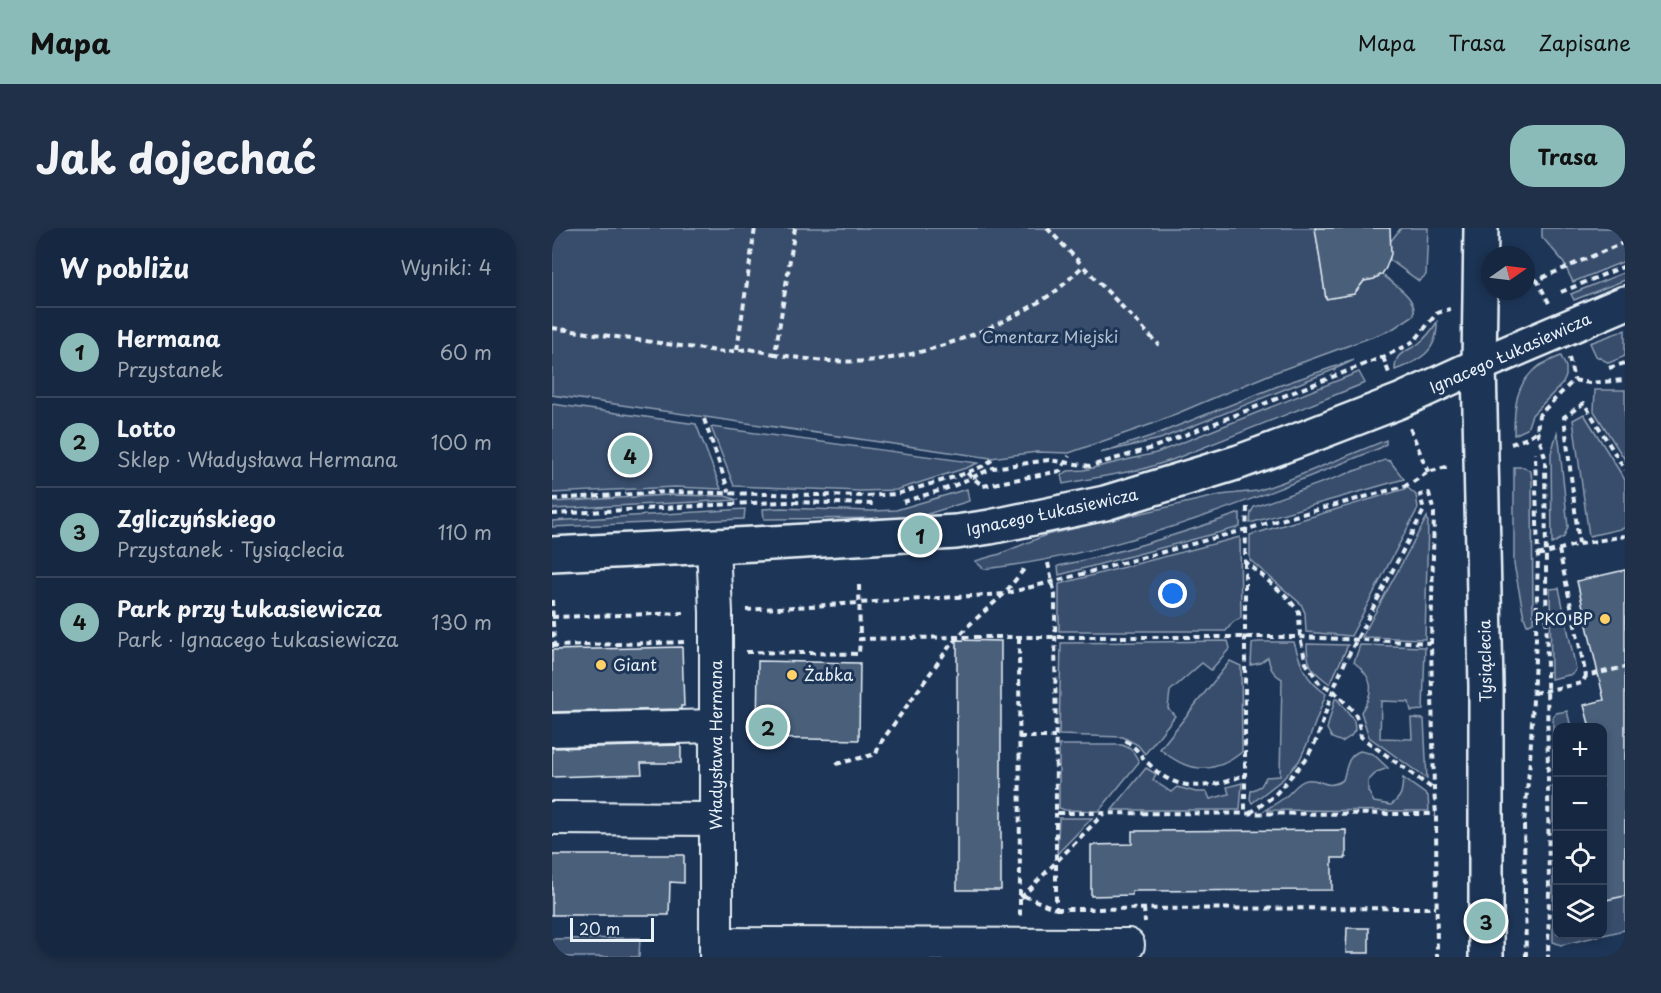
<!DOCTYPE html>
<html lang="pl">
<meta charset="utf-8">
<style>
:root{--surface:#162841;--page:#1f3048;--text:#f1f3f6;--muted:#9ea6b1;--line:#35445a;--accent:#8bbbb9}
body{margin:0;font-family:"Playpen Sans",sans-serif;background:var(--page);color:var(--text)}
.controls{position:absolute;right:18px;bottom:18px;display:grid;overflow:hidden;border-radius:12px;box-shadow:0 3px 9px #0003}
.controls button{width:54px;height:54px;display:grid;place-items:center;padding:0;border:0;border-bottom:2px solid var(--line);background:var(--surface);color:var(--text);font:30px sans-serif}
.compass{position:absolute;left:929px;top:18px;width:54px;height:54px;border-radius:50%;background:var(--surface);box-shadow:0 3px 9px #0003;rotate:76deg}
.scale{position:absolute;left:18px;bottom:15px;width:84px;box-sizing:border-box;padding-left:6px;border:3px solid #e8f1f8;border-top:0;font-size:16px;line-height:21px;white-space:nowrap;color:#e8f1f8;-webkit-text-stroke:4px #1d3557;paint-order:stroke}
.you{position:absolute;left:621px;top:366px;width:21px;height:21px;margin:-15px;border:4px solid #fff;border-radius:50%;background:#1a73e8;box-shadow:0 0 0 9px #1a73e833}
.badge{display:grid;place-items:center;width:39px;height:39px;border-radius:50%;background:var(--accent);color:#111;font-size:20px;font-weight:700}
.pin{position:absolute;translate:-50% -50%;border:3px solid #fff;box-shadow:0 2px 6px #0006}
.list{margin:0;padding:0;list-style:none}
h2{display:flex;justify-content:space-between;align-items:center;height:78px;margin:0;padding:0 24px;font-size:26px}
h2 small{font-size:20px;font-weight:400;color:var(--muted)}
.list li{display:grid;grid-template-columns:39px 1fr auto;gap:18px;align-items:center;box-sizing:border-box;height:90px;padding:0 24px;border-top:2px solid var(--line)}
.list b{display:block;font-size:22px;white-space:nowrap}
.list p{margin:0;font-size:20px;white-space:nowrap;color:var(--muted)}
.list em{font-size:20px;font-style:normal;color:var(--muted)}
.icon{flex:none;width:33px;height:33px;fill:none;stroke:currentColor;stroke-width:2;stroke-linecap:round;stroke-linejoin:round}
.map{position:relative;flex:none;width:1073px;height:729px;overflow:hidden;border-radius:24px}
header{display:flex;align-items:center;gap:36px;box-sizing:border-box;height:84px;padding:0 30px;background:var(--accent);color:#111}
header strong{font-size:28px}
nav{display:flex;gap:33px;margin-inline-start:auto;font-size:21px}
.intro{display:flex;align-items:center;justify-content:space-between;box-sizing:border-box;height:144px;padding:0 36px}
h1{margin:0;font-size:42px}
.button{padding:15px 27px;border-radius:24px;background:var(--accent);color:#111;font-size:21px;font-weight:700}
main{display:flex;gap:36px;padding:0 36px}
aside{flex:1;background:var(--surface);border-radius:24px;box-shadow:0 3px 9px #0003}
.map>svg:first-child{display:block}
.green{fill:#374d6c;stroke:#909fb2;stroke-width:1.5}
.building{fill:#495e7a;stroke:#e8f1f8;stroke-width:1.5}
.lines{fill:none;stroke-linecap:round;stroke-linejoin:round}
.minor-casing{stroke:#e8f1f8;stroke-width:36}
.tertiary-casing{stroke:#e8f1f8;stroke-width:38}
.path{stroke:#e8f1f8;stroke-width:4;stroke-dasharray:6 4.5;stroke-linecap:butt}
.minor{stroke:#1d3557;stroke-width:32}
.tertiary{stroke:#1d3557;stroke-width:33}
.poi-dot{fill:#ffd166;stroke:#1d3557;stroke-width:2}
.labels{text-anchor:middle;stroke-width:6;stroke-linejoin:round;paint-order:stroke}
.park-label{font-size:16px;fill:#b3c0ce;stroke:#1d3557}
.street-label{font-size:16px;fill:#e8f1f8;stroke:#1d3557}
.poi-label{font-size:16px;fill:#e8f1f8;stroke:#1d3557;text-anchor:start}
</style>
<header>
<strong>Mapa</strong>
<nav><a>Mapa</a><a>Trasa</a><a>Zapisane</a></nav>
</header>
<div class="intro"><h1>Jak dojechać</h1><a class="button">Trasa</a></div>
<main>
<aside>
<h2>W pobliżu<small>Wyniki: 4</small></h2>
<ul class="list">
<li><span class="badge">1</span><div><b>Hermana</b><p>Przystanek</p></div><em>60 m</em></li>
<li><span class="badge">2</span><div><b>Lotto</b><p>Sklep · Władysława Hermana</p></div><em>100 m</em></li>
<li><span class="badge">3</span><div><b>Zgliczyńskiego</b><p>Przystanek · Tysiąclecia</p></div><em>110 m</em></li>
<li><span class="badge">4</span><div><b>Park przy Łukasiewicza</b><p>Park · Ignacego Łukasiewicza</p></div><em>130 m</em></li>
</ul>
</aside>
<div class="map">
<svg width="1073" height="729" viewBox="0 0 1073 729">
<rect width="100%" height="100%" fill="#1d3557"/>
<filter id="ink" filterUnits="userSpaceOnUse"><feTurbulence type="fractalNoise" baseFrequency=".0167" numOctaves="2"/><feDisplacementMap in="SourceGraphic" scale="12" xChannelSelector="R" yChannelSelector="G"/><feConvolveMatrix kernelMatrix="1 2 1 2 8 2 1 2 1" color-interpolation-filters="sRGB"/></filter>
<g filter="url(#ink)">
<g class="green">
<path d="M0 0H763L774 71 802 66 812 53 822 51 830 46C842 57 865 69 862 87L839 102 721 145 600 196 517 225 485 224 439 230 0 167Z"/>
<polygon points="849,0 876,0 874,47 867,53 838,32 838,14"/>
<polygon points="990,0 1073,0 1073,33 1021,54 1010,32 990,9"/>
<polygon points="1073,44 1073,52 1022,72 1019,66"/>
<path d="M885 94C886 123 868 133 843 142 843 123 854 125 866 116 874 110 880 102 885 94Z"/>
<polygon points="1073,102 1073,128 1057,135 1044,128 1038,115"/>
<path d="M1009 128 1014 139V148L1011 155 980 187 975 201 962 207C962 181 963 154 987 138 994 134 1002 131 1009 128Z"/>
<polygon points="802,132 781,142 608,211 548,225 605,206 726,158"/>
<polygon points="807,144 813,155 620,232 591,241 511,256 509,247 516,243 532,242 604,225"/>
<polygon points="1043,162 1073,162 1073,232 1042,183"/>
<polygon points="0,176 144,196 169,261 123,259 0,265"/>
<polygon points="1032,186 1073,252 1073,300 1037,308 1021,192"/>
<polygon points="159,199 426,235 414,240 344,262 308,263 182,258"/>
<polygon points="1005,205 1007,212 1016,299 1012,309 1000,316 999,225"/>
<path d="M834 212V216L828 220C700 272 570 326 432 341L423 333 448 326 494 307 668 267 705 263 731 254Z"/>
<polygon points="833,232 838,233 852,251 698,295 699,284 702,279"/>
<polygon points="962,239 972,239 979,244 980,253 981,394 975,397 972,389 962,336"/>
<polygon points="856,260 864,267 866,280 799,408 754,404 753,385 749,376 698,332 698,307"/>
<polygon points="415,261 417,273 363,290 212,291 211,281 229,280 320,283 344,282"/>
<polygon points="116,267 173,268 186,272 0,281 0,274"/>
<polygon points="193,281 192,291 0,299 0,293"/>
<path d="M688 285V299L507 347 506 338C568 325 628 306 688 285Z"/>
<polygon points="875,289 876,294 873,411 810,409"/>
<polygon points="688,309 689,390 681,394 674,403 507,403 507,356"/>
<polygon points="1007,360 1024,441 1021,446 999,451 998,361"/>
<polygon points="676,413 678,420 659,442 650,435 618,463 616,480 623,488 593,526 586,517 571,509 507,507 509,415"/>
<path d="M706 414H742C749 438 753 451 774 466L756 514 747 533 731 551 700 575 698 571 699 563 709 558 714 549 728 548 730 451C720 445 718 440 716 429L708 435 699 437 700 416Z"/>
<path d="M755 416 796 417 778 456C760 443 755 438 755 416Z"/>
<path d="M808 417 873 419 871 482 859 483 857 474 829 473 828 510 860 511 859 490 872 491 875 551 817 509 809 484C823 463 822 450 802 434Z"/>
<path d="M678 433 689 438 690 524C661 548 635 544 608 521Z"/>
<polygon points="783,471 785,471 802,493 803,502 799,508 790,514 780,510 775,501"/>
<polygon points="1015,483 1019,499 1005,500 1005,706 1050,706 1051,656 1073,668 1073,702 1009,717 1001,714 1001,488 1004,485"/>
<path d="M507 517H570C580 520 583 526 587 534L547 583 513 582 507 580Z"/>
<path d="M808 523 821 526 836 540 825 544 816 553V563L822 574 839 577C850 569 850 564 851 550L876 568 877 583 713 582C720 578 727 574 733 569 740 564 746 553 755 552 770 550 773 563 791 552 795 539 795 528 808 523Z"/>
<polygon points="594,540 604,546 601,552 619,564 625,559 644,564 655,564 658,571 677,566 675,559 690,555 688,582 560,582"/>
<polygon points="507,590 540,590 505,626"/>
<polygon points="88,710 87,729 0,729 0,711"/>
</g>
<g class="building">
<polygon points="763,0 838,0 839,26 834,40 830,46 822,51 812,53 802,66 774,71"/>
<polygon points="1073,342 1073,668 1054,672 1050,656 1050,500 1038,500 1032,477 1052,472 1025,353"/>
<polygon points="405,412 449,413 449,662 405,662"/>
<polygon points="130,419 132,478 129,478 129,481 0,484 0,422"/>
<polygon points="206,433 308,435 307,512 205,510"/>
<polygon points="129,517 129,535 89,535 90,546 0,549 0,520"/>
<polygon points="794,602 794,630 780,630 780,662 580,663 580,667 539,668 539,617 580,616 580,603"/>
<polygon points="0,627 132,627 132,655 118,654 117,687 0,687"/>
<polygon points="795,700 817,700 817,725 794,725"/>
</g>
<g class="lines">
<defs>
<g id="minor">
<polyline points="161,318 164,384 164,729"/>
<polyline points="0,502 164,498"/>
<polyline points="0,590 164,591"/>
<polyline points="164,716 576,717"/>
</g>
<g id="tertiary">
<polyline points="929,0 927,137 934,458 934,729"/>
<polyline points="0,326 202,316 404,304 438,299 553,275 687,234 755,209 848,173 927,137 1073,75"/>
</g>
</defs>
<use href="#minor" class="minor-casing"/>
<use href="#tertiary" class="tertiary-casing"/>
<g class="path">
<path d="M243 0 223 126C256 132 291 136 324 132 383 126 456 96 504 63 513 56 522 46 531 38L607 117"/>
<polyline points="495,0 531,38"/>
<polyline points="974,56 985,52"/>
<polyline points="1009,64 1073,38"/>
<polyline points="997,75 985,52 1073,14"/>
<polyline points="0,100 172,124 197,121 223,126"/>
<polyline points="185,122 203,0"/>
<polyline points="831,129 837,145"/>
<polyline points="1017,130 1022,152"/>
<polyline points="1057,140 1073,135"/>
<polyline points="1022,152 1037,155 1073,152"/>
<polyline points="152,191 177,264"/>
<polyline points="858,200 876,244"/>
<polyline points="985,203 993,229 997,663 996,729"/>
<polyline points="959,216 973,211 985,203 987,187 1022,152"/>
<polyline points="415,245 431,258 508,243 517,228"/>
<polyline points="0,271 114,264 315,268 345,266 409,247 431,238 440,232"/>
<polyline points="351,274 399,259 441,240 497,232 538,238 597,221 831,129 856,117 864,111 885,85 898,81"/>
<polyline points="695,279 693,333 734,368 747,384 748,409 754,435 768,456 781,462 802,484 806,492 809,509 881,561"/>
<polyline points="0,286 200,275 241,274 323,276"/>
<polyline points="1027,316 1073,308"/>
<polyline points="1007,322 1034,448"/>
<polyline points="986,327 1027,316 1012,189 1032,175 1073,242"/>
<polyline points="693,334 693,585"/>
<polyline points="496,335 503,367 504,585 884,586"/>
<polyline points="307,357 308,411 407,409 748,409 879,415"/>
<polyline points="0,372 2,417"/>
<polyline points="194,382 452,366 530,346 853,258 861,254 876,244 898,238"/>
<polyline points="0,389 135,385"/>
<polyline points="467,410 468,671 552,585"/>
<polyline points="0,418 136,414"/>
<polyline points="194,424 307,426 308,411"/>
<polyline points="982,465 1030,455 1034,448 1073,439"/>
<polyline points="467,509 503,509"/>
<path d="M573 513C585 519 587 527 596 535 601 540 606 545 611 548 635 564 669 558 693 546"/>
<polyline points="284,536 324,526 327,517 397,419 416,398 452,366 473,340"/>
<polyline points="698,585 722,568 754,531 765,511 781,462 793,434 872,282 868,267 877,265 882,285 879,415 882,562 884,586 885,729"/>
<polyline points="472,668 504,681 504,585"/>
<polyline points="468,671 468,688"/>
<polyline points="592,680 593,694"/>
<polyline points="504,681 884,680"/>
<polyline points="974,729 972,596 978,532 984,410 986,327 983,225"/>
</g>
<use href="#minor" class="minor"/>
<use href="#tertiary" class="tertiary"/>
</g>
</g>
<g class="poi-dot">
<circle cx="1053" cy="391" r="6"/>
<circle cx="49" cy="437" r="6"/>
<circle cx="240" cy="447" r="6"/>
</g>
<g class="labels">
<g class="park-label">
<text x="498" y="115">Cmentarz Miejski</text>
</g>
<g class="street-label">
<text transform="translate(958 125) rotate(-24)" y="6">Ignacego Łukasiewicza</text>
<text transform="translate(500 284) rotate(-12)" y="6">Ignacego Łukasiewicza</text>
<text transform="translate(933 433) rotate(-91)" y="6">Tysiąclecia</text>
<text transform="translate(164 517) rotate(-90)" y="6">Władysława Hermana</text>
</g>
<g class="poi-label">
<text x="1041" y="397" text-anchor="end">PKO BP</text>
<text x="61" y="443">Giant</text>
<text x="252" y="453">Żabka</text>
</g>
</g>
</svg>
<div class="controls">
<button>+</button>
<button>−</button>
<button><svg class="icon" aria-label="locate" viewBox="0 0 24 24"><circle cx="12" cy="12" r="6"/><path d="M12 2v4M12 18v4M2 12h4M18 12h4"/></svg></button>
<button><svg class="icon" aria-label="layers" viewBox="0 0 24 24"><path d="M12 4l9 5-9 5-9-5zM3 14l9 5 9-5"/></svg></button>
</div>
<svg class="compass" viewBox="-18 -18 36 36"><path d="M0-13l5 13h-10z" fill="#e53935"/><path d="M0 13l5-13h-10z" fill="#9ea6b1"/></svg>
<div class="scale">20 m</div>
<div class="you"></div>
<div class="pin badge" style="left:368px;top:307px">1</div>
<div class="pin badge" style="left:216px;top:499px">2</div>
<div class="pin badge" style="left:934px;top:693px">3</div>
<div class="pin badge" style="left:78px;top:227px">4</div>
</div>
</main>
